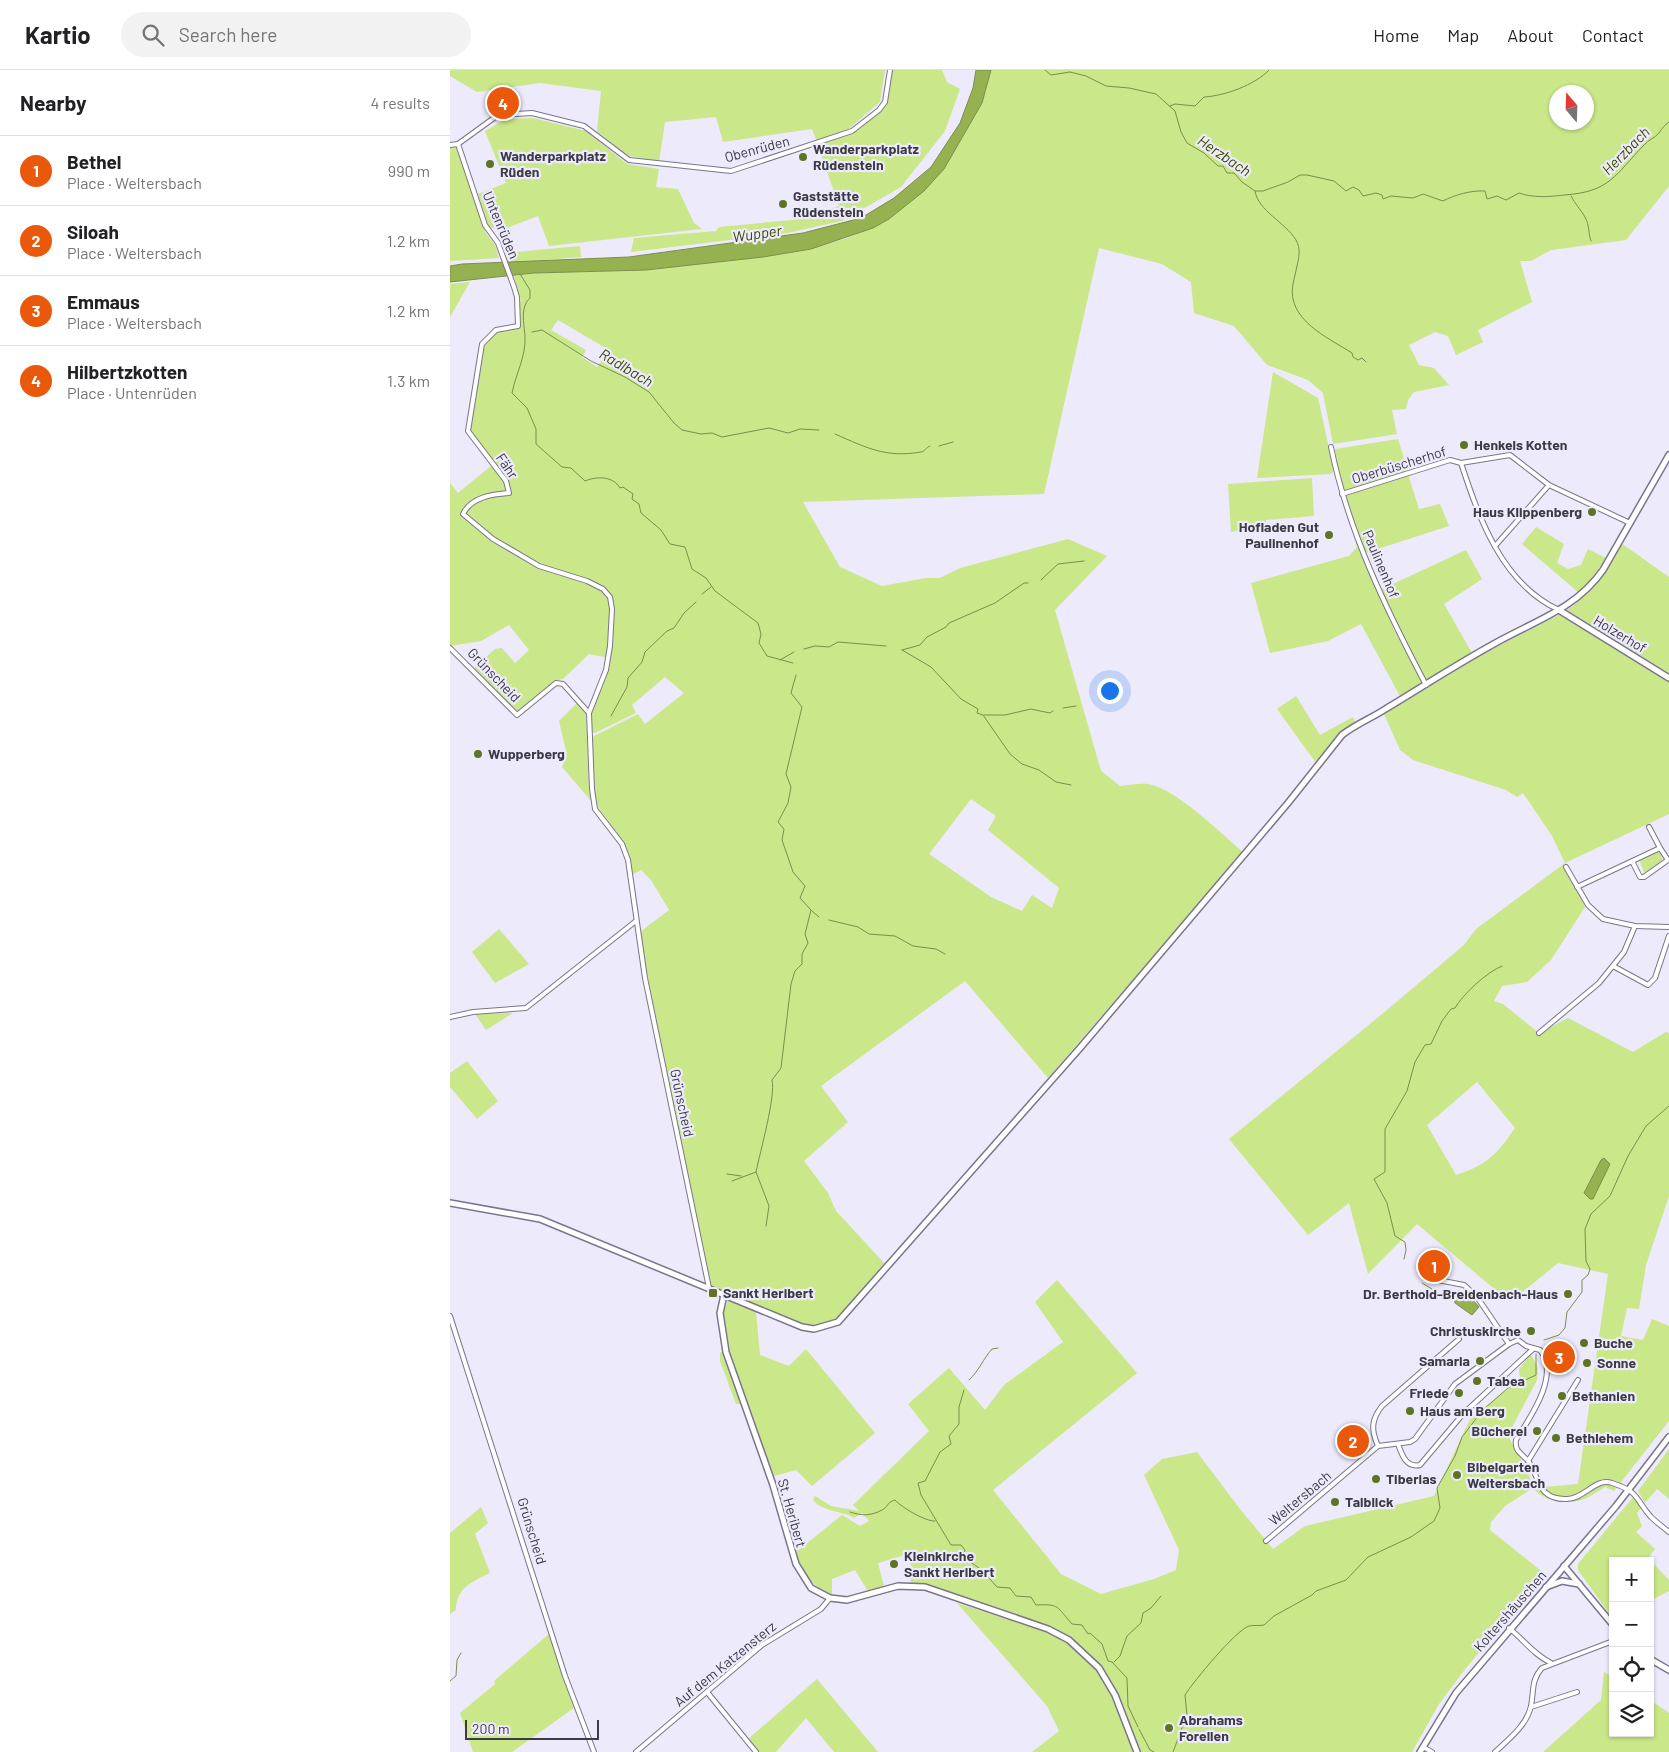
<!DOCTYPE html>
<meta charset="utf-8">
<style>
:root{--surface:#fff;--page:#f2f2f2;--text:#202124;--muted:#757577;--line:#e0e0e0;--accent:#ea580c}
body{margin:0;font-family:Barlow,sans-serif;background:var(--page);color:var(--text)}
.controls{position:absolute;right:15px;bottom:15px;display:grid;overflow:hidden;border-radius:0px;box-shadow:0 1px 4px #0004}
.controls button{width:45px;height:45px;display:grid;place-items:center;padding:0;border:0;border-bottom:1px solid var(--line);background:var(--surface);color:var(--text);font:25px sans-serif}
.compass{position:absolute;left:1099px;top:15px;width:45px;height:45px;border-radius:50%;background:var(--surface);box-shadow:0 1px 4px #0004;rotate:341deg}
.scale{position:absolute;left:15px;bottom:12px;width:134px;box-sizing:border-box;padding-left:5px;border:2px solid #3b3a45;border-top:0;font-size:14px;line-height:18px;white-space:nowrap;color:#3b3a45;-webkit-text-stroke:4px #eceafb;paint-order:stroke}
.you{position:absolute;left:659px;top:620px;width:18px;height:18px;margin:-12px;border:4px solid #fff;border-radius:50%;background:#1a73e8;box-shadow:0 0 0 8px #1a73e833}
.badge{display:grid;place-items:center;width:32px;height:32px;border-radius:50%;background:var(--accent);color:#fff;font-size:16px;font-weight:700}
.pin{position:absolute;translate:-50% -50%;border:2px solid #fff;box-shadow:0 1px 5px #0006}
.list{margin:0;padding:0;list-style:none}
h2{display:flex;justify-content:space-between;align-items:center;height:65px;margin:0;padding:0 20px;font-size:21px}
h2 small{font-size:16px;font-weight:400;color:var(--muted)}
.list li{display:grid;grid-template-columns:32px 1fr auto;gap:15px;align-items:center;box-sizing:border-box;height:70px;padding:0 20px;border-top:1px solid var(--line)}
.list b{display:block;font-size:19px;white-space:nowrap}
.list p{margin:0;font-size:16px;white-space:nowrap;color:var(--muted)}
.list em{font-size:16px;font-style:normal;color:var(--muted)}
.icon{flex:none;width:28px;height:28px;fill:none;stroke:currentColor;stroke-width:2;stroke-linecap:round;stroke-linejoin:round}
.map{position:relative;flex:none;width:1219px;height:1682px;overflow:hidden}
header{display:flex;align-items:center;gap:30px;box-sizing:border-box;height:70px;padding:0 25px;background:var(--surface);border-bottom:1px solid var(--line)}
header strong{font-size:24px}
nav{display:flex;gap:28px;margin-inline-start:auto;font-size:18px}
.search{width:350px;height:45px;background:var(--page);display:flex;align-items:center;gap:12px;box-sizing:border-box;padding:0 18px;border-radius:28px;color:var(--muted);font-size:19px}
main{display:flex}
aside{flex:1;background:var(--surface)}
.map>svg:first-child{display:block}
.green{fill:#cae789;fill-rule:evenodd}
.water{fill:#96b250;stroke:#7b8e4d}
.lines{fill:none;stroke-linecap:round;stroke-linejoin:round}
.stream{stroke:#7b8e4d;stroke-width:1}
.street-casing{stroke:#79758e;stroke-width:6}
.secondary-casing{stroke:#79758e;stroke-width:8}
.street{stroke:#fff;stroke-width:4}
.secondary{stroke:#fff;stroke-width:5}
.poi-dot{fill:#5e7424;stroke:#eceafb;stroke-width:2}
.labels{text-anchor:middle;stroke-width:4.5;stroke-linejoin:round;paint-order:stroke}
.street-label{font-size:14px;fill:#3b3a45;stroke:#eceafb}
.poi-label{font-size:14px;font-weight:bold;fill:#3b3a45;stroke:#eceafb;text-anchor:start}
.water-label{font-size:15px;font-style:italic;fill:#3a4b00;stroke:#eceafb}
</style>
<header>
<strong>Kartio</strong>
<div class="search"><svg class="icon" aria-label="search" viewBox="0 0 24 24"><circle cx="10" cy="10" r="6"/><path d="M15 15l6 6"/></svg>Search here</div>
<nav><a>Home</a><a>Map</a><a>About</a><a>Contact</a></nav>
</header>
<main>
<aside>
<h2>Nearby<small>4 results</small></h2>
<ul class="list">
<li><span class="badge">1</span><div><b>Bethel</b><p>Place · Weltersbach</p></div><em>990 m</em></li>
<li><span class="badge">2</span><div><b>Siloah</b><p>Place · Weltersbach</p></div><em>1.2 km</em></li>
<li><span class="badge">3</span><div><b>Emmaus</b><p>Place · Weltersbach</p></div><em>1.2 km</em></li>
<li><span class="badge">4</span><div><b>Hilbertzkotten</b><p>Place · Untenrüden</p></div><em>1.3 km</em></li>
</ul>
</aside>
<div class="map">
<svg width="1219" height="1682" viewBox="0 0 1219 1682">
<rect width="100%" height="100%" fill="#eceafb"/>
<g class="green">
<polygon points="0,0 435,0 430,32 396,61 367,72 362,59 273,72 266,47 215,52 209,92 176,85 147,61 151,21 90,13 27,22 0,6"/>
<path d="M441 0H492L497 12 510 19 495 61 451 117 392 151 337 163 181 182 184 168 266 161 269 157 352 149 389 136 368 76C389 68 423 55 435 35 441 25 440 11 441 0Z"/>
<path d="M541 0H1219V116L1176 170 1101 180 1081 191H1070L1082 232 1028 260 1033 272 1006 285 998 266 985 262 959 275 969 295 984 298 999 315 964 322 958 330 956 339 942 340 947 364 883 374 873 323 858 310 817 295 784 256 744 243 741 212 712 194 649 178 594 424 353 432 390 497 432 516 476 508H490L510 498 618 469 657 486 605 540 651 701 670 716C679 715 689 713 698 714 727 719 770 763 793 782L598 1008 515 911 371 1016 398 1052 354 1091 378 1123 386 1141 436 1195 390 1248 367 1257 353 1255 261 1215 210 976 190 862 219 840 201 810 191 800 182 805 180 787 174 773 148 737 144 722 142 667 188 644 195 654 234 623 215 607 182 635 186 643 145 663 141 662V642L159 588 139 584 113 609 103 611V614L69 642 65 641 24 598 45 579 52 578 65 593 79 580 59 555 31 571 0 576V413L8 423 54 385 43 391 20 360 33 276 45 262 69 256V233L71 231 64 206 84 203 196 200 313 187 361 179 397 168 439 149 473 121 494 99 532 33ZM1106 22H1136V52H1106ZM108 250 159 280 147 297 132 287 136 280 101 260ZM521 729 546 746 538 760 609 818 602 838 582 825 572 841 541 827 479 784Z"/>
<polygon points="83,48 136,61 177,94 209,99 206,117 228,119 244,153 252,159 99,176 88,146 57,158 39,158 28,124 56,113 35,61 56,49"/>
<polygon points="0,77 7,78 36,163 45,175 49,188 0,191"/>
<polygon points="130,176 131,187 58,193 56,183"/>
<polygon points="20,212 0,247 0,214"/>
<polygon points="823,302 868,328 884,401 881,404 807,408"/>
<polygon points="948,369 958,402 892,423 885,379"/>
<polygon points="958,404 969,439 990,434 999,456 915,483 896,425"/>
<polygon points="862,408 864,446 816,450 816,455 781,462 778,414"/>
<polygon points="899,451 944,560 973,614 951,628 911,554 878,571 820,583 801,513 899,486 907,477"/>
<polygon points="1086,457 1114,474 1107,493 1118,499 1131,495 1138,479 1156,488 1138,514 1129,523 1072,474"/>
<path d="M1171 473 1219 507V603L1117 540C1142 524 1155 498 1171 473Z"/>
<polygon points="1016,480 1032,509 994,534 1022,583 976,611 947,558 932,519"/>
<path d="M1109 545 1219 610V744L1115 793 1135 837 1101 890 1077 912 1052 916 1044 931 1053 934 1089 963 1118 948 1183 982 1216 962 1219 963V1126L1196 1195 1189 1239 1177 1238 1171 1266 1193 1270 1202 1249 1219 1256V1351L1164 1421 1155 1417C1148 1421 1139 1428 1131 1430 1115 1435 1093 1431 1083 1418L1055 1436 1041 1452 1040 1460 1095 1504 1016 1598 989 1634 962 1682H582L609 1661 597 1636 507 1533 557 1549 560 1543 504 1523 461 1513 459 1499 462 1497 455 1485 428 1493 434 1516 419 1523 405 1500 382 1509V1526C362 1516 353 1504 345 1483L392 1445 410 1456 419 1451 412 1443 404 1448C392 1440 374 1443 363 1430L365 1426 381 1436 409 1441 403 1435 479 1361 458 1334 499 1298 535 1340 554 1315 613 1272 585 1232 607 1210 687 1303 543 1420 611 1504 651 1524 704 1509 726 1500 729 1480 694 1405 712 1389 747 1382 790 1439 823 1479 855 1456 984 1426 1020 1349 1070 1309 1069 1299 1081 1284 1088 1298 1087 1310 1058 1365C1067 1385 1078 1396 1083 1418L1128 1414 1158 1204 1108 1193 1060 1232 967 1154 918 1204 899 1133 858 1165 779 1069 931 945 1014 875 1026 859 1115 793 1102 766 1073 723 1067 727 1056 720 963 690 950 680 934 644 1031 585ZM1027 1012 1065 1058C1047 1084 1037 1095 1006 1105L977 1055Z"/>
<polygon points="846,626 870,665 903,647 905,652 887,666 866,693 827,639"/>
<polygon points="128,632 136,642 139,721 142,732 112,697 117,685 109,651"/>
<polygon points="1209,780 1213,791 1195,804 1189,790"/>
<polygon points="49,859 79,894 45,913 22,882"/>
<polygon points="63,943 36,960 25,944"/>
<polygon points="17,991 48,1031 27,1049 0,1017 0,1003"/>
<polygon points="278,1230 306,1242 310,1285 339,1296 356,1279 425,1363 362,1416 346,1400 324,1406 297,1334 286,1334 270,1291 270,1282 281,1285 273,1243"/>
<polygon points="1219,1379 1219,1429 1207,1419 1195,1433 1188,1421"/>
<polygon points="1184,1426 1192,1437 1187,1443 1192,1456 1186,1462 1205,1479 1198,1488 1219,1510 1219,1521 1200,1531 1200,1491 1163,1491 1163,1549 1128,1500 1128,1494"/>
<path d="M31 1437 38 1453 25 1464 40 1503C23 1511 6 1518 6 1540L0 1544V1463Z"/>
<polygon points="99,1564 124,1638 62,1682 23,1682 10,1643 45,1614 44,1611"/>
<polygon points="1154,1602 1163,1607 1163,1663 1200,1663 1200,1630 1219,1643 1219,1682 1093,1682 1151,1630"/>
<polygon points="367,1609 428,1682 384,1682 356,1648 326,1682 308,1682 297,1670"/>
</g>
<g class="water">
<polygon points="526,0 541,0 532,33 494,99 474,121 439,149 423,158 361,179 313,187 196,200 84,203 0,212 0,196 12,194 179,187 353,163 411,148 444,128 481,97 510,53 523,18"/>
<polygon points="1154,1088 1160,1094 1143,1129 1140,1129 1134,1123 1151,1090"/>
<polygon points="1008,1224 1022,1229 1029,1237 1022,1245 1005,1233 1004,1229"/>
</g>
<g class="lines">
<g class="stream">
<path d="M595 0 601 5 620 2 636 6 656 16 679 18 706 24 725 41 731 62 737 73 754 83 768 96H773L777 103H784L792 112 805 121H813L838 112 850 105H857L884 111 896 121 903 117 909 120 913 126 926 123 932 125 933 129 941 126 963 128 973 124 993 131C1004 125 1022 120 1035 121L1037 129 1047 126 1056 130 1069 123C1084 128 1098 127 1114 125 1160 122 1165 105 1194 75 1198 70 1205 68 1209 63 1212 58 1214 56 1219 52"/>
<path d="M720 36 725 34 745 36 754 27C774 26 805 15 819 0"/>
<path d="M805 121C808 141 835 152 846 170 851 179 849 187 847 196 846 202 844 208 843 214 836 250 879 268 902 283L903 287 908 290 912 288 916 292"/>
<path d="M1121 126C1125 134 1131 140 1135 147 1140 156 1138 164 1141 171"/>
<path d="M70 204 80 220V228C70 237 74 253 75 266 76 287 66 303 62 323L77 338 86 359V374L112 397 121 398 135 411C147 406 163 406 170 418L173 417 183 424 182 429 189 434 191 443 211 460 220 474 235 477 242 499 256 508 265 521 308 553 311 564 309 573 317 586 343 593"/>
<polyline points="82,262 92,260 141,291 175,307 199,322 224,353 232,360 251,364 262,363 272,367 319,358 338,363 350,359 369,360"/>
<path d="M385 364C417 378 436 388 471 382 476 381 475 378 480 376"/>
<polyline points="489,376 503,372"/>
<polyline points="591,510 608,494 634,491"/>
<polyline points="252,524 261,517"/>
<polyline points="354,579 365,576 379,577 388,572 436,576"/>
<polyline points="452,580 481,597 511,629 528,639 527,643 533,645 560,684 572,694 589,700 606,712 621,715"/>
<polyline points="452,580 470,575 477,567 496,557 499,553 545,533 574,513 578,513"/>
<polyline points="330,590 344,582"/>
<polyline points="613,638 626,636"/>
<polyline points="534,645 555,645 581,639 600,643 603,641"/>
<polyline points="161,646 177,617 178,608 192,592 195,582 217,561 224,558 234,543 246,532"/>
<polyline points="362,841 369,847"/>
<polyline points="379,850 408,857 419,864 445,866 463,876 486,879 495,884"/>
<polyline points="306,1102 319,1136 316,1156"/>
<polyline points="277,1104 291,1106"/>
<path d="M282 1111 306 1102C310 1082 326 1026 322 1010L331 998 341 914 345 901 352 894V884L358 873 355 864 361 840 350 828 355 816 343 802 332 770 334 759 328 752 338 733 341 717 336 704 352 637 341 623 346 605"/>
<path d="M954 1189 956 1180 955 1172 945 1166 937 1133 924 1109 935 1102V1059L957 1021 965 992 975 975 981 974 992 951 1001 939 1005 938C1013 924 1037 902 1052 896"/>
<polyline points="972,1213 995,1227 1004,1229"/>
<polyline points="1094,1270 1109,1265 1115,1258 1117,1242 1132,1222 1132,1210 1138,1205 1140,1199 1136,1191 1135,1159 1141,1144 1160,1126 1178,1086 1196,1056 1219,1036"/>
<path d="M519 1310C529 1301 533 1289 542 1279L548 1278"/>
<path d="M514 1320 509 1337V1354L499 1366 501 1374 490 1382 475 1411 468 1413 471 1425 501 1475H511L515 1480 513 1487 532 1500 547 1517 560 1518 566 1526 581 1527 586 1535C610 1534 606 1536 622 1554L632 1555 638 1564 640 1563 652 1574 658 1591 662 1592 677 1608 678 1636 688 1657"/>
<polyline points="1035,1338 1058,1318 1086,1305 1086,1284"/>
<path d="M400 1442C412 1446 421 1446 432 1440 438 1437 437 1432 445 1430 451 1437 476 1452 485 1451"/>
<polyline points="664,1592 670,1586 677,1566 691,1553 693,1543 701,1538 711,1526"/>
<polyline points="0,1611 6,1606 7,1590 11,1583"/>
<polyline points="689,1659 700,1680 704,1682"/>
<path d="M723 1682 737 1645 735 1625C743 1612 786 1560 799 1556 803 1555 809 1556 814 1555L824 1546 862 1525 866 1521 896 1510 918 1487 961 1467 984 1451 990 1438 987 1418 1005 1386 1012 1367 1032 1341"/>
</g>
<defs>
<g id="street">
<path d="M8 74 35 155 48 173 64 217 67 227 68 256 46 260 32 274 18 361 56 411 59 423C43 424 21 427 13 444L43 469 89 496 137 511 153 519 160 527 162 539 160 576 156 600 139 643 142 719 145 739 172 774 178 790 195 908 259 1218"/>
<polyline points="0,75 8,74 48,45 82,43 134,56 179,90 281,101 402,61 429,40 435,32 440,0"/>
<path d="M881 377C898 461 936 539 976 615"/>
<path d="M1011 393C1029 448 1052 514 1109 540"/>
<polyline points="892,424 1000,390 1011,393 1060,385 1099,415 1180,453"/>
<polyline points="1045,476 1099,415"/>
<polyline points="0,578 67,645 106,613 113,614 139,643"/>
<polyline points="1199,757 1210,778"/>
<polyline points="1116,797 1138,835 1153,849 1185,856 1219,857"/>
<polyline points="1127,817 1210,778 1218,790 1194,807 1190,807 1182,791"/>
<polyline points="1163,896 1198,915 1205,908 1219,866"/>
<polyline points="0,947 23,942 76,938 186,851"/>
<polyline points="1089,963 1149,913 1174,882 1185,856"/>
<polyline points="975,1202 988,1210 1014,1215 1027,1227 1059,1274"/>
<polyline points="0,1246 115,1606 144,1682"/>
<path d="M948 1374C952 1385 956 1398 970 1395L1013 1344 1083 1279"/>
<path d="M928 1376C921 1360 921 1350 932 1336L1009 1269"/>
<polyline points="1078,1391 1128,1310"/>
<path d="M816 1471 928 1376 960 1372 965 1369 1005 1314 1059 1274 1068 1270 1076 1276 1090 1280C1111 1305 1079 1349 1066 1370 1064 1382 1073 1384 1079 1392 1090 1409 1088 1430 1117 1429 1134 1429 1146 1407 1162 1413 1190 1422 1185 1429 1201 1447 1206 1452 1213 1457 1219 1462"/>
<path d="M1059 1558C1075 1571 1083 1584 1101 1593"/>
<polyline points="257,1622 306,1682"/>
<polyline points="1081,1637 1127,1622"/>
<polyline points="973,1677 982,1682"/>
<polyline points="186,1682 312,1575 371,1539 380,1528"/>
<path d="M1045 1682C1059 1669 1077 1655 1081 1636 1084 1621 1081 1610 1092 1598L1163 1571"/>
</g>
<g id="secondary">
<polyline points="1109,540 1219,608"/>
<path d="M0 1133 90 1149 352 1257 364 1259 388 1252 630 978 838 733 892 665C906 654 922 648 937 638 975 615 1012 591 1051 570 1090 549 1127 537 1153 500L1219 385"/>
<polyline points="274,1225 270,1243 276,1282 323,1415 346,1494 361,1518 380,1528 397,1530 448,1516 475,1517 598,1559 619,1570 649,1598 665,1625 687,1682"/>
<polyline points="1114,1496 1163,1555"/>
<polyline points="1096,1517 1112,1511 1129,1514"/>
<polyline points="1200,1589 1219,1600"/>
<polyline points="970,1682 1006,1623 1166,1436 1219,1367"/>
</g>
</defs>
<use href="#street" class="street-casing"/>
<use href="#secondary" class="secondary-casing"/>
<use href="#street" class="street"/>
<use href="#secondary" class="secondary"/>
</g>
<g class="poi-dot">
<circle cx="353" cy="87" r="5"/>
<circle cx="40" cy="94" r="5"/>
<circle cx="333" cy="134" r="5"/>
<circle cx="1014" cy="375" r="5"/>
<circle cx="1142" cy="442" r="5"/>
<circle cx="879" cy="465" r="5"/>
<circle cx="28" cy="684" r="5"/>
<rect x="258" y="1218" width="10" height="10" rx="2.5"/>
<circle cx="1118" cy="1224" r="5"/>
<circle cx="1081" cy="1261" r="5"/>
<circle cx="1134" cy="1273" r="5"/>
<circle cx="1030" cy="1291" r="5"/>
<circle cx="1137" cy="1293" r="5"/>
<circle cx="1027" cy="1311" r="5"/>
<circle cx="1009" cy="1323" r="5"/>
<circle cx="1112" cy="1326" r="5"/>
<circle cx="960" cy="1341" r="5"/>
<circle cx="1087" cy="1361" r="5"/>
<circle cx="1106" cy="1368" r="5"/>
<circle cx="1007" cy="1405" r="5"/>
<circle cx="926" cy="1409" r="5"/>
<circle cx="885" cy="1432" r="5"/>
<circle cx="444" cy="1494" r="5"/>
<circle cx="719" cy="1658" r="5"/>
</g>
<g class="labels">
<g class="street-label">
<text transform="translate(307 79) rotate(-15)" y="5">Obenrüden</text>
<text transform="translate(51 155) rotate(67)" y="5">Untenrüden</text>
<text transform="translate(949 395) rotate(-17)" y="5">Oberbüscherhof</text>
<text transform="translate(57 396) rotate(56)" y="5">Fähr</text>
<text transform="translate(931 494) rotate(67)" y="5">Paulinenhof</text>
<text transform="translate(1170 564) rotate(31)" y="5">Holzerhof</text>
<text transform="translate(44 605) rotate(46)" y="5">Grünscheid</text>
<text transform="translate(232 1033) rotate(78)" y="5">Grünscheid</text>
<text transform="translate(850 1428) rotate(-40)" y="5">Weltersbach</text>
<text transform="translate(342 1443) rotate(74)" y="5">St. Heribert</text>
<text transform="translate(82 1461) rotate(73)" y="5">Grünscheid</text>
<text transform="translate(1060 1541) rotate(-49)" y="5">Koltershäuschen</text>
<text transform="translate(275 1594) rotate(-39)" y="5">Auf dem Katzensterz</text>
</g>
<g class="poi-label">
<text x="363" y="84">Wanderparkplatz<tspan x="363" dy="16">Rüdenstein</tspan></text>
<text x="50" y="91">Wanderparkplatz<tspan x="50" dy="16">Rüden</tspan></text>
<text x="343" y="131">Gaststätte<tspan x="343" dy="16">Rüdenstein</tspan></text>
<text x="1024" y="380">Henkels Kotten</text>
<text x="1132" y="447" text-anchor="end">Haus Klippenberg</text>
<text x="869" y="462" text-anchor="end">Hofladen Gut<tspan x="869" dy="16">Paulinenhof</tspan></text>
<text x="38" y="689">Wupperberg</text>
<text x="273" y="1228">Sankt Heribert</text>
<text x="1108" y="1229" text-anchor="end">Dr. Berthold-Breidenbach-Haus</text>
<text x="1071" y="1266" text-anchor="end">Christuskirche</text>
<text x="1144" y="1278">Buche</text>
<text x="1020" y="1296" text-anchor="end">Samaria</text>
<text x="1147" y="1298">Sonne</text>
<text x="1037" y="1316">Tabea</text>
<text x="999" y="1328" text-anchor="end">Friede</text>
<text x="1122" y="1331">Bethanien</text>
<text x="970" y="1346">Haus am Berg</text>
<text x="1077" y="1366" text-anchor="end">Bücherei</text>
<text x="1116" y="1373">Bethlehem</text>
<text x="1017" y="1402">Bibelgarten<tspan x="1017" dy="16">Weltersbach</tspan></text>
<text x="936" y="1414">Tiberias</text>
<text x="895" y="1437">Talblick</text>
<text x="454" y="1491">Kleinkirche<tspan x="454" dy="16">Sankt Heribert</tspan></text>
<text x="729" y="1655">Abrahams<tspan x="729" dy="16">Forellen</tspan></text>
</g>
<g class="water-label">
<text transform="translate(1176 81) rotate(-45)" y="5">Herzbach</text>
<text transform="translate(774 86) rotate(34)" y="5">Herzbach</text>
<text transform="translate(307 164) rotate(-8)" y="5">Wupper</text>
<text transform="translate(176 298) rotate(31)" y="5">Radlbach</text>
</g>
</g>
</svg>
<div class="controls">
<button>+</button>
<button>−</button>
<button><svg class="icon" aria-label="locate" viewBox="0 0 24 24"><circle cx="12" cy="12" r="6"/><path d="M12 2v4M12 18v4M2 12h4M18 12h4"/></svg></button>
<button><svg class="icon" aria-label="layers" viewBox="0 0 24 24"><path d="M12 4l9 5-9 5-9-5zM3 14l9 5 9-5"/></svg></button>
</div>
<svg class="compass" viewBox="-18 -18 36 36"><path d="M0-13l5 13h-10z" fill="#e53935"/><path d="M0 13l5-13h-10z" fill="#757577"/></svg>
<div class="scale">200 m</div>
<div class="you"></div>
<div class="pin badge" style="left:984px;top:1196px">1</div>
<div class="pin badge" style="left:903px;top:1371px">2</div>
<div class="pin badge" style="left:1109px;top:1287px">3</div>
<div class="pin badge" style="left:53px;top:33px">4</div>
</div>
</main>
